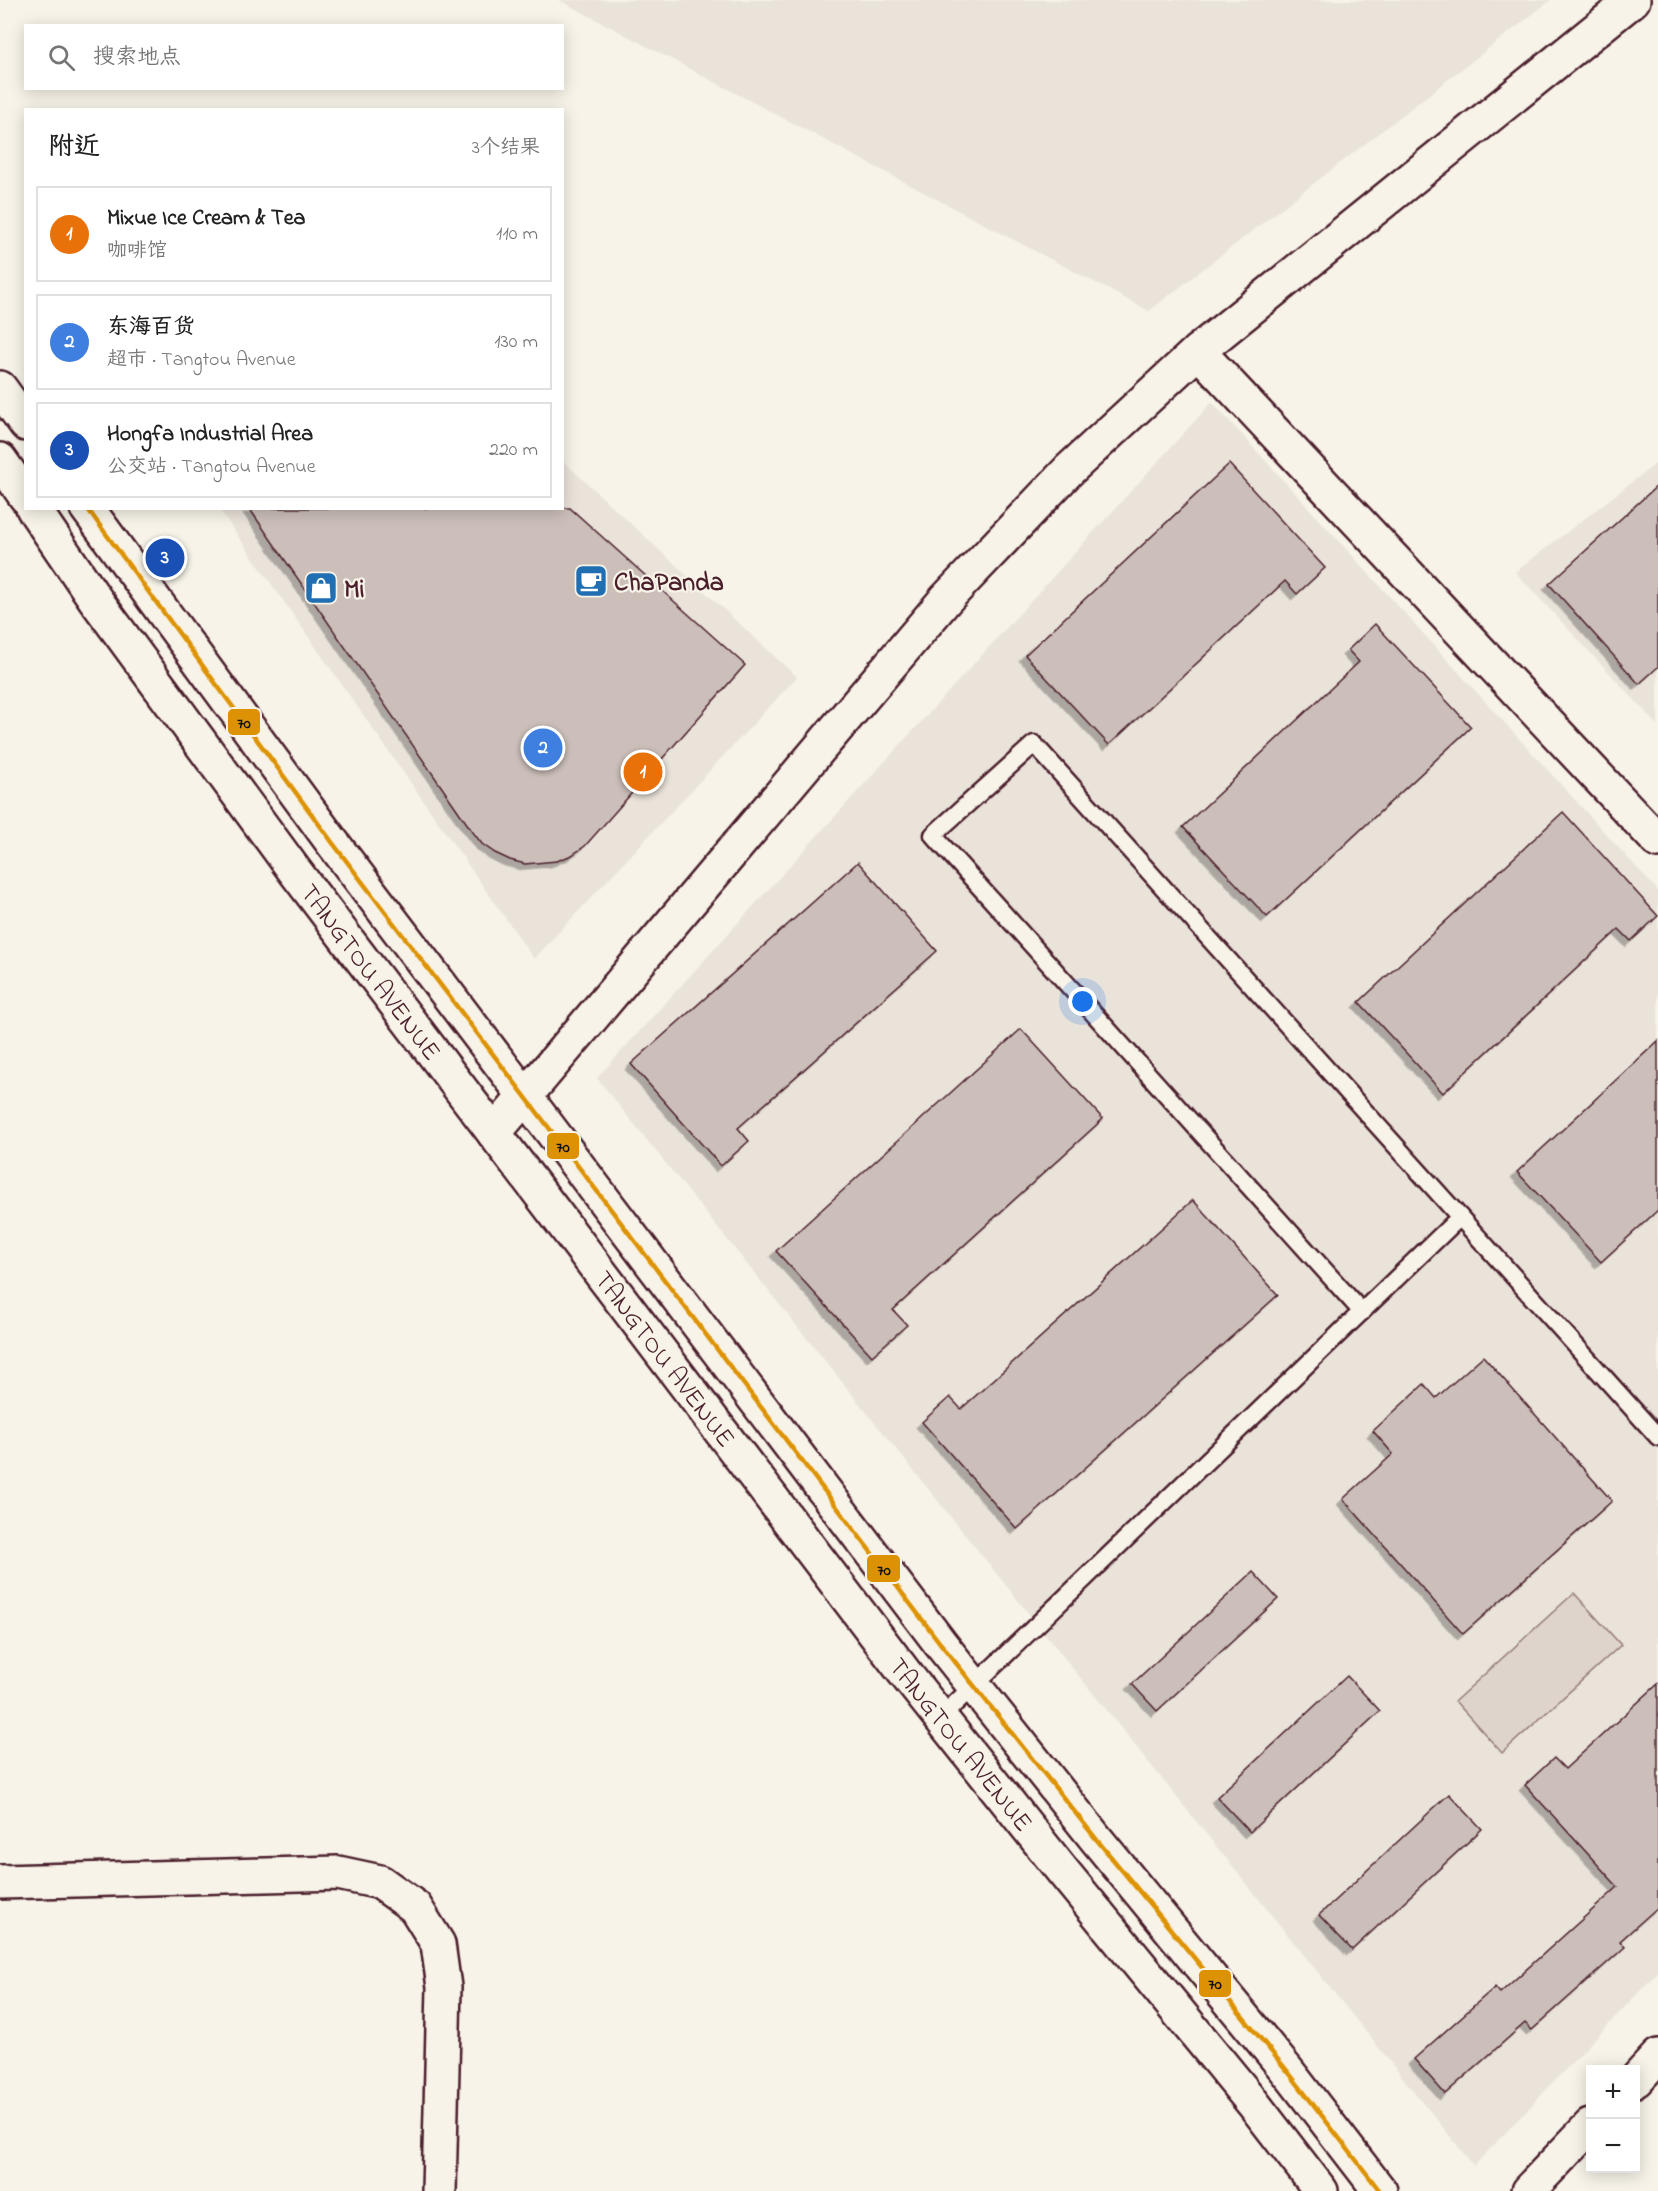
<!DOCTYPE html>
<html lang="zh">
<meta charset="utf-8">
<style>
:root{--surface:#fff;--page:#f2f2f2;--text:#222;--muted:#767676;--line:#e0e0e0;--accent:#b45309}
body{margin:0;font-family:"Indie Flower","LXGW WenKai TC",sans-serif;background:var(--page);color:var(--text)}
.controls{position:absolute;right:18px;bottom:18px;display:grid;overflow:hidden;border-radius:0px;box-shadow:0 3px 15px #0003}
.controls button{width:54px;height:54px;display:grid;place-items:center;padding:0;border:0;border-bottom:2px solid var(--line);background:var(--surface);color:var(--text);font:30px sans-serif}
.you{position:absolute;left:1083px;top:1002px;width:21px;height:21px;margin:-15px;border:4px solid #fff;border-radius:50%;background:#1a73e8;box-shadow:0 0 0 9px #1a73e833}
.badge{display:grid;place-items:center;width:39px;height:39px;border-radius:50%;background:var(--accent);color:#fff;font-size:20px;font-weight:700}
.pin{position:absolute;translate:-50% -50%;border:3px solid #fff;box-shadow:0 2px 6px #0006}
.list{margin:0;padding:0;list-style:none}
h2{display:flex;justify-content:space-between;align-items:center;height:78px;margin:0;padding:0 24px;font-size:26px}
h2 small{font-size:20px;font-weight:400;color:var(--muted)}
.list li{display:grid;grid-template-columns:39px 1fr auto;gap:18px;align-items:center;box-sizing:border-box;height:96px;margin:0 12px 12px;padding:0 12px;border:2px solid var(--line);border-radius:0px}
.list b{display:block;font-size:22px;white-space:nowrap}
.list p{margin:0;font-size:20px;white-space:nowrap;color:var(--muted)}
.list em{font-size:20px;font-style:normal;color:var(--muted)}
.icon{flex:none;width:33px;height:33px;fill:none;stroke:currentColor;stroke-width:2;stroke-linecap:round;stroke-linejoin:round}
.map{position:relative;flex:none;width:1658px;height:2191px;overflow:hidden}
.search{position:absolute;background:var(--surface);box-shadow:0 3px 15px #0003;left:24px;top:24px;width:540px;height:66px;display:flex;align-items:center;gap:15px;box-sizing:border-box;padding:0 21px;border-radius:0px;color:var(--muted);font-size:22px}
.panel{position:absolute;background:var(--surface);box-shadow:0 3px 15px #0003;left:24px;top:108px;width:540px;height:402px;border-radius:0px}
.map>svg:first-child{display:block}
.built{fill:#eae3da}
.green{fill:#ded4cc;stroke:#947a7c;stroke-width:1.5}
.building{fill:#ccbfb9;stroke:#4a1f2b;stroke-width:1.5;filter:url(#shadow)}
.lines{fill:none;stroke-linecap:round;stroke-linejoin:round}
.lane-casing{stroke:#4a1f2b;stroke-width:21}
.street-casing{stroke:#4a1f2b;stroke-width:38}
.secondary-casing{stroke:#4a1f2b;stroke-width:38}
.lane{stroke:#f7f3e8;stroke-width:16}
.street{stroke:#f7f3e8;stroke-width:33}
.secondary{stroke:#f7f3e8;stroke-width:33}
.bus-1-casing{stroke:#f7f3e8;stroke-width:9}
.bus-1{stroke:#dd9206;stroke-width:4.5}
.labels{text-anchor:middle;stroke-width:4.5;stroke-linejoin:round;paint-order:stroke}
.poi-label{font-size:26px;font-weight:bold;fill:#4a1f2b;stroke:#f7f3e8;text-anchor:start}
.street-label{font-size:26px;fill:#4a1f2b;stroke:#f7f3e8}
.line-badge{stroke:#f7f3e8;stroke-width:2}
.pale-badge-label{font-size:16px;text-anchor:middle;font-weight:bold;fill:#111}
</style>
<div class="map">
<svg width="1658" height="2191" viewBox="0 0 1658 2191">
<defs>
<filter id="shadow"><feDropShadow dx="-5.5" dy="5.5" stdDeviation="0" flood-color="#0004"/></filter>
</defs>
<rect width="100%" height="100%" fill="#f7f3e8"/>
<filter id="ink" filterUnits="userSpaceOnUse"><feTurbulence type="fractalNoise" baseFrequency=".0167" numOctaves="2"/><feDisplacementMap in="SourceGraphic" scale="12" xChannelSelector="R" yChannelSelector="G"/><feConvolveMatrix kernelMatrix="1 2 1 2 8 2 1 2 1" color-interpolation-filters="sRGB"/></filter>
<g filter="url(#ink)">
<g class="built">
<polygon points="559,0 1551,0 1149,311"/>
<polygon points="1212,402 1658,891 1658,1972 1474,2166 597,1078"/>
<polygon points="563,461 797,677 534,959 219,509 562,508"/>
<polygon points="1658,462 1658,725 1515,572"/>
</g>
<polygon class="green" points="1574,1593 1621,1645 1502,1753 1455,1701"/>
<g class="building">
<polygon points="1229,464 1325,568 1297,594 1285,581 1109,745 1025,655"/>
<polygon points="1658,485 1658,667 1639,684 1549,584"/>
<polygon points="249,508 570,508 745,665 585,846 572,855 557,861 525,864 510,860 495,853 482,844 472,831"/>
<polygon points="1375,624 1471,727 1267,917 1183,827 1359,662 1348,650"/>
<polygon points="1563,812 1658,916 1631,941 1619,929 1443,1093 1359,1002"/>
<polygon points="858,862 937,951 738,1128 749,1141 721,1166 631,1064"/>
<polygon points="1021,1029 1103,1119 893,1310 907,1325 872,1356 776,1251"/>
<polygon points="1658,1041 1658,1210 1601,1262 1517,1172"/>
<polygon points="1193,1200 1278,1295 1017,1529 922,1422 950,1397 961,1409"/>
<polygon points="1483,1356 1612,1501 1463,1634 1343,1499 1393,1454 1373,1431 1424,1384 1436,1398"/>
<polygon points="1253,1572 1278,1599 1157,1711 1132,1684"/>
<polygon points="1347,1676 1380,1711 1250,1832 1217,1797"/>
<polygon points="1658,1684 1658,1907 1620,1941 1625,1947 1532,2030 1525,2023 1445,2094 1414,2059 1495,1987 1500,1993 1618,1887 1525,1785 1554,1758 1565,1769"/>
<polygon points="1449,1794 1482,1829 1352,1950 1319,1915"/>
</g>
<g class="lines">
<defs>
<g id="lane">
<polyline points="1362,1312 933,835 1034,744 1658,1437"/>
<polyline points="940,1718 1460,1217"/>
</g>
<g id="street">
<polyline points="1198,351 1658,841"/>
<polyline points="494,1133 946,599 1069,470 1198,351 1633,0"/>
<polyline points="0,1882 338,1873 380,1882 415,1907 438,1944 444,1987 439,2191"/>
<polyline points="1636,2080 1658,2056"/>
<polyline points="1528,2191 1590,2126"/>
</g>
<g id="secondary">
<polyline points="0,388 26,424"/>
<polyline points="0,460 26,497"/>
<path id="s1" d="M33 508 95 599 294 870 904 1672 1061 1869 1253 2103 1321 2191"/>
<polyline points="87,508 332,842 940,1643 1097,1840 1289,2073 1380,2191"/>
</g>
</defs>
<use href="#lane" class="lane-casing"/>
<use href="#street" class="street-casing"/>
<use href="#secondary" class="secondary-casing"/>
<use href="#lane" class="lane"/>
<use href="#street" class="street"/>
<use href="#secondary" class="secondary"/>
<defs>
<polyline id="bus-1" points="87,508 332,842 940,1643 1097,1840 1289,2073 1380,2191"/>
</defs>
<use href="#bus-1" class="bus-1-casing"/>
<use href="#bus-1" class="bus-1"/>
</g>
</g>
<defs>
<symbol id="cafe-square" viewBox="-11 -11 22 22"><rect x="-9" y="-9" width="18" height="18" rx="4" fill="#1f6fb2" stroke="#f7f3e8"/><path d="M-5.5-4.5H6V0H3Q3 3.5 0 3.5H-2.5Q-5.5 3.5-5.5 0ZM3-3.2v2h1.7v-2ZM-6 4.5H4V6H-6Z" fill="#fff"/></symbol>
<symbol id="shop-square" viewBox="-11 -11 22 22"><rect x="-9" y="-9" width="18" height="18" rx="4" fill="#1f6fb2" stroke="#f7f3e8"/><path d="M-5-2.5h2.3a2.7 3.5 0 0 1 5.4 0H5L5.5 6h-11ZM-1.5-2.5h3a1.5 2.3 0 0 0-3 0Z" fill="#fff"/></symbol>
</defs>
<g fill-rule="evenodd">
<use href="#cafe-square" x="572" y="562" width="38" height="38"/>
<use href="#shop-square" x="302" y="569" width="38" height="38"/>
</g>
<g class="labels">
<g class="poi-label">
<text x="614" y="590">ChaPanda</text>
<text x="344" y="597">Mi</text>
</g>
<g class="street-label">
<text dy="9" stroke="none"><textPath href="#s1" startOffset="574">TANGTOU AVENUE</textPath></text>
<text dy="9" stroke="none"><textPath href="#s1" startOffset="1060">TANGTOU AVENUE</textPath></text>
<text dy="9" stroke="none"><textPath href="#s1" startOffset="1546">TANGTOU AVENUE</textPath></text>
</g>
</g>
<g class="line-badge">
<rect x="227" y="708" width="34" height="28" rx="6" fill="#dd9206"/>
<rect x="546" y="1132" width="34" height="28" rx="6" fill="#dd9206"/>
<rect x="866" y="1554" width="35" height="29" rx="6" fill="#dd9206"/>
<rect x="1198" y="1969" width="34" height="29" rx="6" fill="#dd9206"/>
</g>
<g class="pale-badge-label">
<text x="244" y="728">70</text>
<text x="563" y="1152">70</text>
<text x="884" y="1575">70</text>
<text x="1215" y="1989">70</text>
</g>
</svg>
<div class="controls">
<button>+</button>
<button>−</button>
</div>
<div class="you"></div>
<div class="pin badge" style="left:643px;top:772px;background:#e8710a">1</div>
<div class="pin badge" style="left:543px;top:748px;background:#3f7fe0">2</div>
<div class="pin badge" style="left:165px;top:558px;background:#1a4fb4">3</div>
<div class="search"><svg class="icon" aria-label="search" viewBox="0 0 24 24"><circle cx="10" cy="10" r="6"/><path d="M15 15l6 6"/></svg>搜索地点</div>
<section class="panel">
<h2>附近<small>3个结果</small></h2>
<ul class="list">
<li><span class="badge" style="background:#e8710a">1</span><div><b>Mixue Ice Cream &amp; Tea</b><p>咖啡馆</p></div><em>110 m</em></li>
<li><span class="badge" style="background:#3f7fe0">2</span><div><b>东海百货</b><p>超市 · Tangtou Avenue</p></div><em>130 m</em></li>
<li><span class="badge" style="background:#1a4fb4">3</span><div><b>Hongfa Industrial Area</b><p>公交站 · Tangtou Avenue</p></div><em>220 m</em></li>
</ul>
</section>
</div>
